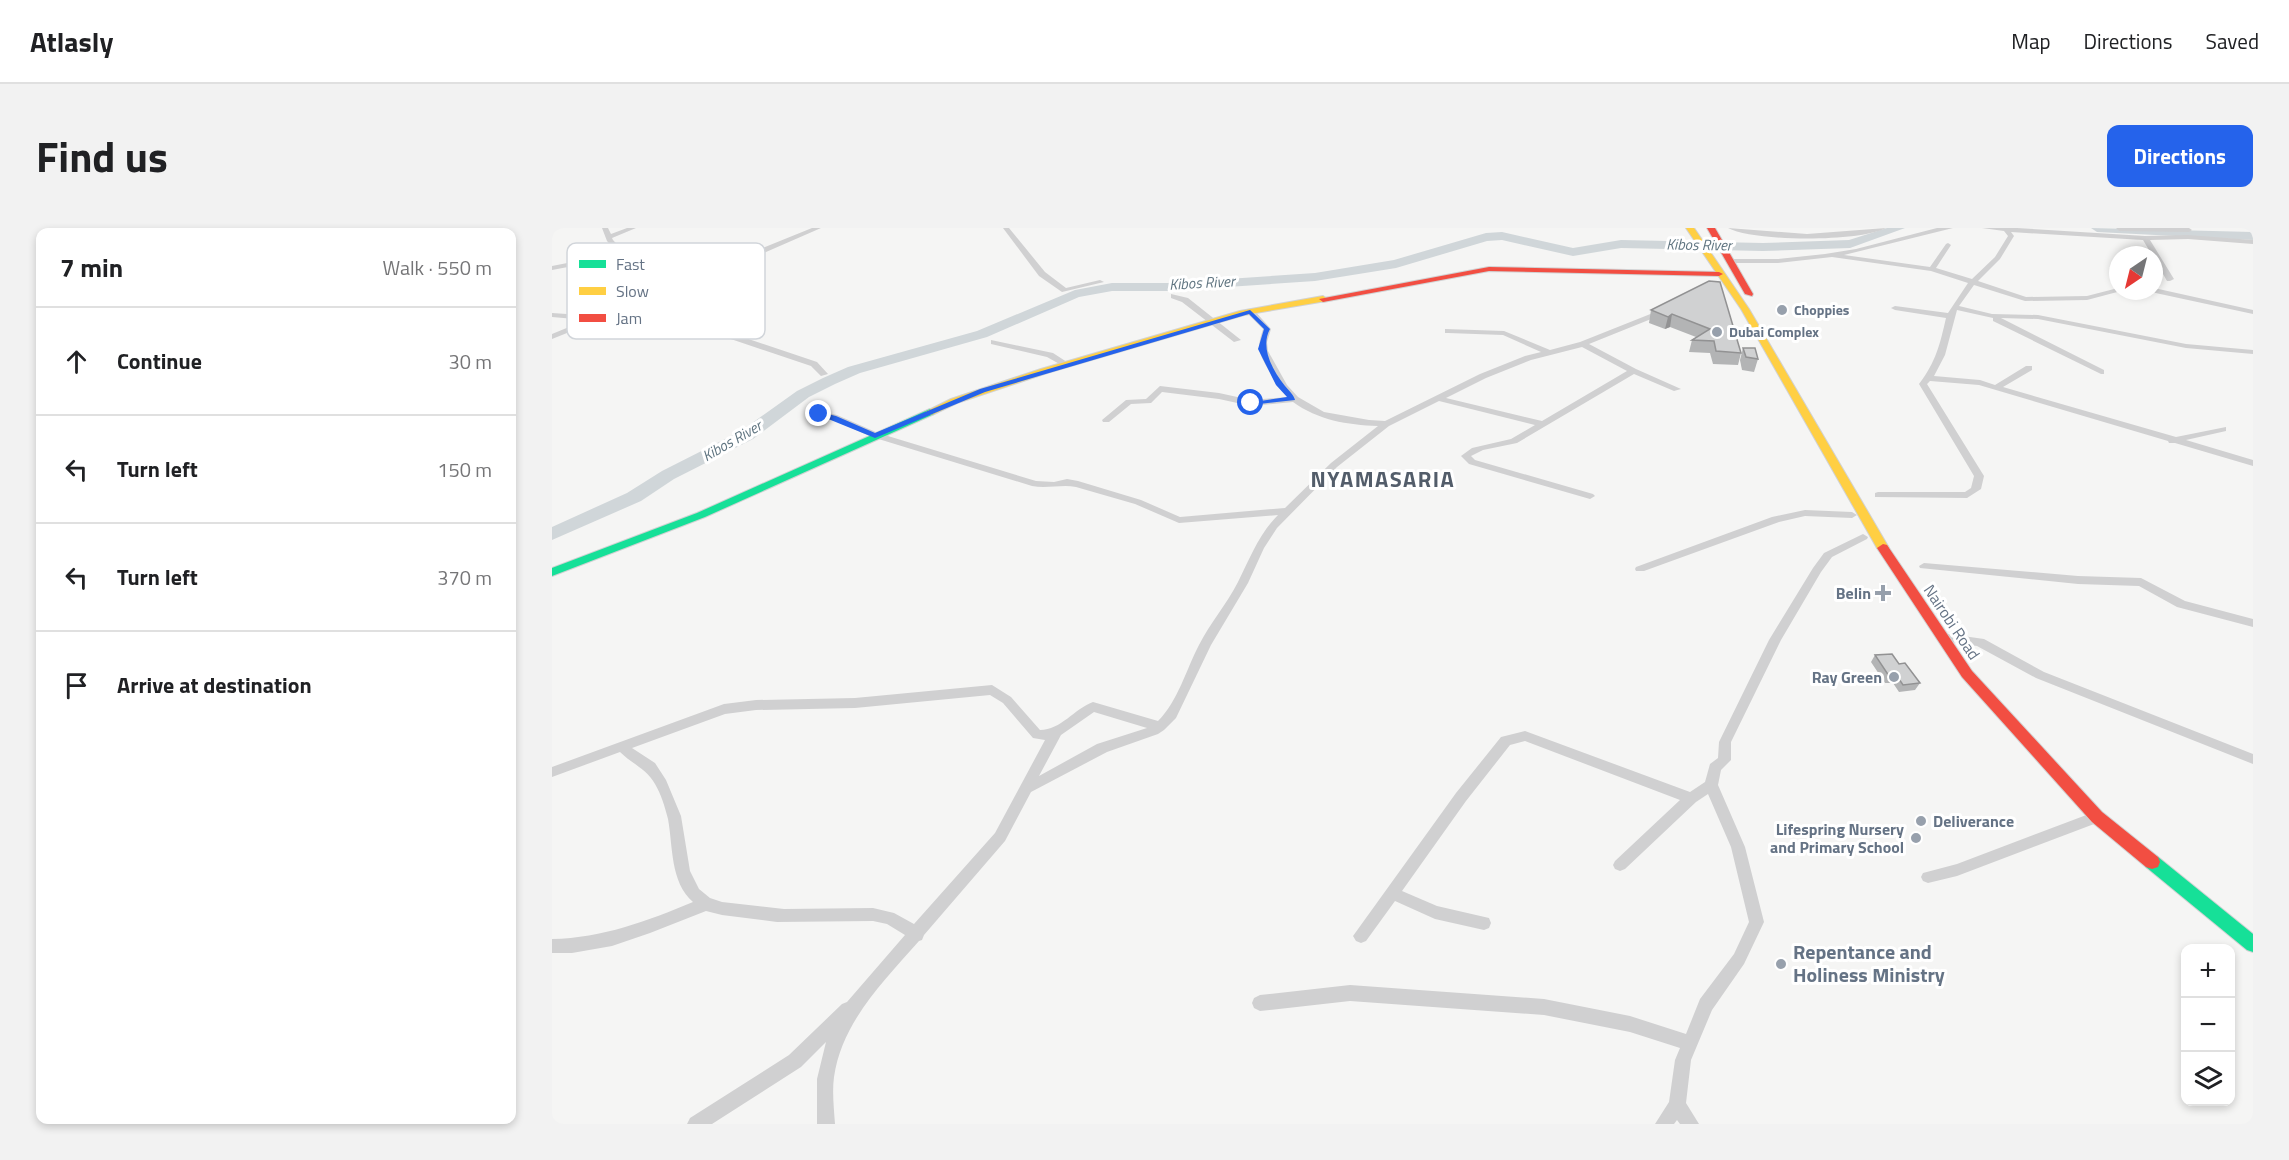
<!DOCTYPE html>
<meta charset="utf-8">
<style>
:root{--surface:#fff;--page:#f2f2f2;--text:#202124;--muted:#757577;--line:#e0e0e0;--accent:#2563eb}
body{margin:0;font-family:"Titillium Web",sans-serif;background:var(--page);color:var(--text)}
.controls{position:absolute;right:18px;bottom:18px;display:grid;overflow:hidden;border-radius:12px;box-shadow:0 3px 9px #0003}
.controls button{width:54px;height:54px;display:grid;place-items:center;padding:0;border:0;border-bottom:2px solid var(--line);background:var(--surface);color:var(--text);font:30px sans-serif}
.compass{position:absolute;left:1557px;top:18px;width:54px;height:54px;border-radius:50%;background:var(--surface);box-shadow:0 3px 9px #0003;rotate:215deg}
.stop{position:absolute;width:18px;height:18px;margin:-14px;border:4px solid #2563eb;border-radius:50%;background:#fff}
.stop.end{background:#2563eb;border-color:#fff;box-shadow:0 2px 6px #0008}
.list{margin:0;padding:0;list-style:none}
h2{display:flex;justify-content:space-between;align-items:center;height:78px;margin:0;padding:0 24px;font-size:26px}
h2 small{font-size:20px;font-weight:400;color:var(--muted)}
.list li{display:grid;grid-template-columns:39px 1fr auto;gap:18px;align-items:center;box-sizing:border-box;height:108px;padding:0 24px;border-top:2px solid var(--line)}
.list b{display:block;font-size:22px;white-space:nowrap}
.list em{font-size:20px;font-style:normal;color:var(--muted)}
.icon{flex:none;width:33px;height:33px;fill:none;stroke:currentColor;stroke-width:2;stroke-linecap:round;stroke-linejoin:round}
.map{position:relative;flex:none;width:1701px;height:896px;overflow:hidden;border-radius:12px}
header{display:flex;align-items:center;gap:36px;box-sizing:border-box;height:84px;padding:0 30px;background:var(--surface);border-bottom:2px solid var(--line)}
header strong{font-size:28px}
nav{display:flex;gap:33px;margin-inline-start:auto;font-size:21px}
.intro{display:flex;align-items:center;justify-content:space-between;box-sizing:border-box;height:144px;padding:0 36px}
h1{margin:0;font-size:42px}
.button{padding:15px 27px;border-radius:12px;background:var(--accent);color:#fff;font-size:21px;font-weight:700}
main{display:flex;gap:36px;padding:0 36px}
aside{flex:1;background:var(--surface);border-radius:12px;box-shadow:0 3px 9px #0003}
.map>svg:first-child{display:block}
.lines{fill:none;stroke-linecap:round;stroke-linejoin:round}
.river{fill:#d0d6d9;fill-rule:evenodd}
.fast-casing{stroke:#d1d2d3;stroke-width:2}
.slow-casing{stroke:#d1d2d3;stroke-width:2}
.jam-casing{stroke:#d1d2d3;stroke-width:2}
.street{fill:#d0d0d1;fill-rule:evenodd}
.fast{fill:#16e098;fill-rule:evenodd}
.slow{fill:#ffcf43;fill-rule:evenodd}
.jam{fill:#f24e42;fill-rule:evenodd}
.wall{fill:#b3b4b5}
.shaded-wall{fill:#929293}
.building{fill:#d0d1d2;stroke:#929293;stroke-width:1.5}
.route{fill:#2563eb}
.poi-dot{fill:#97a0ac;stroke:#fff;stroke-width:2}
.labels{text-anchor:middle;stroke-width:6;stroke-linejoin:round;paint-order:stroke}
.far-poi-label{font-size:14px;font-weight:bold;fill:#657385;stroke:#fff;text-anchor:start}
.far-water-label{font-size:15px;font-style:italic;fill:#607581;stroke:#fff}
.poi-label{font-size:16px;font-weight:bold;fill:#657385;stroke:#fff;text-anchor:end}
.street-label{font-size:16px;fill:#657385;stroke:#fff}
.near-poi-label{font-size:20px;font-weight:bold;fill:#657385;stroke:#fff;text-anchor:start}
.district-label{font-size:22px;font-weight:bold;letter-spacing:1.5px;fill:#535d6a;stroke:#fff}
.key{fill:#fff;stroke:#d1d5da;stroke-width:1.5}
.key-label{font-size:16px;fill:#657385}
</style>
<header>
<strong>Atlasly</strong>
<nav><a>Map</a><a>Directions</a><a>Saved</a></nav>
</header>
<div class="intro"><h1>Find us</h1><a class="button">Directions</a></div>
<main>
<aside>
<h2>7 min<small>Walk · 550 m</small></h2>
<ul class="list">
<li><svg class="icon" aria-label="ahead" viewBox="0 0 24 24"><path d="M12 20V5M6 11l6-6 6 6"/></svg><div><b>Continue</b></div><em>30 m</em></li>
<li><svg class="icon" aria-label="left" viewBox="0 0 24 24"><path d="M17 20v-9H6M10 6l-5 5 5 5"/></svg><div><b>Turn left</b></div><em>150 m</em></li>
<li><svg class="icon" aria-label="left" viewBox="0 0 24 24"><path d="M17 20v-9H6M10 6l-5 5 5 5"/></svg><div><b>Turn left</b></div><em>370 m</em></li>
<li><svg class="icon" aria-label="arrive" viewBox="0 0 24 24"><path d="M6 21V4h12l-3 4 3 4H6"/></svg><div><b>Arrive at destination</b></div></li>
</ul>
</aside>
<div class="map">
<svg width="1701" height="896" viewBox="0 0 1701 896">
<rect width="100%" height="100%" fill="#f5f5f4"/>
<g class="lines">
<g class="river">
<polygon points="1335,0 1353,0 1298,20 1211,23 1069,20 1021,28 950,12 935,13 844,40 763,53 616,63 560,63 527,69 435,109 308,145 283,156 257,169 201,211 122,251 89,273 0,312 0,299 75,265 110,243 189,203 245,163 271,150 296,139 425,103 523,62 560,55 616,55 763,45 842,32 934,5 950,4 1021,20 1069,12 1211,15 1297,12"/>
<polygon points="1539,0 1701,4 1701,12 1545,4"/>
</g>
<defs>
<g id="fast">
<polygon points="378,181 383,184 382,186 153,289 0,348 0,340 145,285"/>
<polygon points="1600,627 1606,629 1701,706 1701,724 1695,722 1594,639 1592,634 1594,629"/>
</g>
<g id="slow">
<polygon points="1134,0 1142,0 1197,81 1337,320 1335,323 1331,324 1325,320 1189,81"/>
<polygon points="771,68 775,71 774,73 692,87 495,145 405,175 382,186 378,187 373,184 399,171 489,141 688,83"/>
</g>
<g id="jam">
<polygon points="1155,0 1163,0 1201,66 1200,68 1193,66"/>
<polygon points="937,39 1167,44 1171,46 1167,48 937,43 771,74 767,71"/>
<polygon points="1331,316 1335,317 1420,443 1550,584 1606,629 1608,634 1606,639 1600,641 1594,639 1540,594 1410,449 1325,320"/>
</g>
</defs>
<use href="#fast" class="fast-casing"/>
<use href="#slow" class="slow-casing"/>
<use href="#jam" class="jam-casing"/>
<g class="street">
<polygon points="50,0 56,0 59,6 75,0 84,0 60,10 61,12 72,24 151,44 260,0 269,0 157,49 78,79 164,100 265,134 276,146 269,148 259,138 158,104 71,82 48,92 40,92 40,95 0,111 0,106 34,92 0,89 0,85 44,88 145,47 74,28 0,42 0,38 66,25 55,13"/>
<polygon points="451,0 457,0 493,44 514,60 548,52 552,54 510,64 487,48"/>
<path d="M1176 0 1255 6 1334 0C1308 14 1202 14 1176 0Z"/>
<path d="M1385 0H1401L1292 27 1378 39 1394 16 1396 15 1399 17 1384 40 1420 51 1443 29 1456 8 1452 3 1430 0H1465L1593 8 1636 7 1701 12V16L1636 11 1598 12 1622 51 1618 53H1615L1602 30V27H1600L1591 12 1459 4 1462 8 1448 31 1426 53 1474 69 1535 68 1566 60V63H1569L1535 72 1473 73 1422 57 1407 78 1440 86 1486 87 1634 116 1701 122V126L1634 120 1486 91 1449 90 1552 142V146H1549L1441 93V90L1405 82 1393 127 1382 148 1428 152 1443 157 1474 138H1480V142L1451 159 1624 209 1674 199V203L1634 212 1701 232V238L1623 215H1617L1616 213 1427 157 1378 153 1375 156 1432 248 1429 261 1415 270 1323 269V265L1326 264H1413L1419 260 1422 248 1367 156C1384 134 1388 116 1394 90L1343 82 1339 80 1343 78 1396 85 1416 55 1379 43 1280 29 1226 35H1179L1176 33 1179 31H1226L1273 26 1304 21Z"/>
<polygon points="1564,0 1637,0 1640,2 1637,4 1567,3"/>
<polygon points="1602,60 1701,82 1701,86 1599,64 1602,63"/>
<polygon points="619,66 636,70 689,112 682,114 630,74 619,70"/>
<path d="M695 81H701L719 101 715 114 716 123 735 157 746 169 772 184 817 192 833 193 928 146 973 128 989 124 951 107 896 105H893V101L952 103 998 122 1028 114 1111 81 1115 83 1114 85 1037 116 1084 141 1129 161 1122 163 1082 146 965 215 931 222 919 228 923 232 1041 266 1043 268 1038 271 917 236 909 228 920 220 959 211 983 197 887 173 837 198 785 239 725 300 712 320 696 355 659 417 624 490 612 502 606 506 555 524 479 564 453 613 372 707 370 712 367 713C331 754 290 794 282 849 280 864 282 881 283 896H265V851L274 814 249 839 160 896H135L138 890 237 827 290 776 295 774 353 707 335 696 321 693 225 694 170 687 154 683 98 705 60 718 20 725H0V711C51 710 95 693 141 674 118 654 121 618 116 591 113 579 109 566 103 556 95 541 80 536 68 524L0 549V539L172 476 204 472 303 470 440 457 459 469 488 502C509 502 522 481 541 474L606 493C626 473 634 442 647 417 658 395 675 376 686 354 698 330 707 306 726 287L627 295 583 276 524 259C510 256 495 261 480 258L320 209 279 191 263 186 267 183 285 187 326 205 484 253 502 254 515 251 526 253 589 272 628 289 733 280 779 235 826 198C795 197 766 192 741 174L699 178 667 171 610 164 599 175 579 176 557 194H551L550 192 574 172 594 171 608 158 667 165 699 172 736 169C727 158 709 134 707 120 707 114 709 107 711 101L695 85ZM1030 119 1075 143 990 193 894 170 934 150 979 132ZM438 467 451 475 481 510 493 512 443 605 362 696 342 685 321 680 232 681 170 674 158 670 147 661 138 643 129 588 114 552 103 535 80 520 173 486 204 482 303 480ZM542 484 595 500 545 516 487 548 509 507Z"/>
<polygon points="439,112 501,125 518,136 511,138 495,129 439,116"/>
<polygon points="1253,282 1300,284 1305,287 1300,290 1253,288 1227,294 1092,343 1084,343 1083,341 1084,339 1220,289"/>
<polygon points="1311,306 1316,309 1315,311 1280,329 1269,344 1229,412 1179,514 1179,532 1169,542 1166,557 1193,619 1212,694 1192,736 1160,782 1139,832 1134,875 1147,896 1128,896 1125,892 1122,896 1103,896 1117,874 1123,832 1128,820 1078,804 992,787 798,773 708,783 702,780 700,775 702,770 708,767 798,757 992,771 1078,788 1134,806 1148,771 1182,726 1197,694 1179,619 1156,566 1144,574 1073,641 1068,643 1063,641 1061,637 1063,633 1128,572 973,513 958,517 914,573 850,663 885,678 937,690 939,695 937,700 932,702 883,691 843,673 814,713 809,715 804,713 801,708 904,565 949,509 973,503 1138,564 1153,554 1158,536 1166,530 1167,514 1217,412 1261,340 1272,325"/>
<polygon points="1372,335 1526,348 1589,350 1633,373 1701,391 1701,399 1625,379 1587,358 1526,356 1368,340 1367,338"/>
<polygon points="1397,406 1432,411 1492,444 1701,526 1701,536 1484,450 1425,418 1393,413 1391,410 1393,407"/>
<polygon points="1545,583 1550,585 1552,589 1550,593 1405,648 1376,655 1371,653 1369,649 1371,645 1405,636"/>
</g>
<use href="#fast" class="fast"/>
<use href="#slow" class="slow"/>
<use href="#jam" class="jam"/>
</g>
<g class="wall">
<polygon points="1157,53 1189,125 1186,137 1161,136 1158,125 1137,124 1140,112 1144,109 1118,99 1113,101 1097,95 1099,82"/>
<polygon points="1191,120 1206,131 1202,144 1190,142 1188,132"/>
<polygon points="1323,427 1347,436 1368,455 1363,462 1347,464 1341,455 1333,455 1319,434"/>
</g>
<polygon class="shaded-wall" points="1120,86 1118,99 1113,101 1116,89"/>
<g class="building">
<polygon points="1157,53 1168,54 1189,125 1164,123 1162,113 1140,112 1158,101 1120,86 1116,89 1099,82"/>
<polygon points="1191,120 1203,120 1206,131 1194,129"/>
<polygon points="1340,426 1347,436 1353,435 1368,455 1351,457 1345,448 1337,448 1323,427"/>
</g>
<path class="route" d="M698 82 718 101C708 119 720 142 733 158 737 163 742 167 743 172L699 177 695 175 735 169 724 157 706 121 712 101 697 86 433 164 323 210 264 186 267 184 284 188 323 205 428 161Z"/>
<g class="poi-dot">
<circle cx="1230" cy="82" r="6"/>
<circle cx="1165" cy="104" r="6"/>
<path d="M1328 356h6v6h6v6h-6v6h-6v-6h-6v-6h6z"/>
<circle cx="1342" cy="449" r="6"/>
<circle cx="1369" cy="593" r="6"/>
<circle cx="1364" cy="610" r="6"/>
<circle cx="1229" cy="736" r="6"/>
</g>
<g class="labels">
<g class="far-poi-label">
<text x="1242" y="87">Choppies</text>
<text x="1177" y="109">Dubai Complex</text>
</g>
<g class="far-water-label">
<text transform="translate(1147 17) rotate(1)" y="5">Kibos River</text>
<text transform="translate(650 55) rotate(-3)" y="5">Kibos River</text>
<text transform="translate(180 213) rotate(-30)" y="5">Kibos River</text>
</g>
<g class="poi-label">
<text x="1319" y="371">Belin</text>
<text x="1330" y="455">Ray Green</text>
<text x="1381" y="599" text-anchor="start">Deliverance</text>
<text x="1352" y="607">Lifespring Nursery<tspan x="1352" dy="18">and Primary School</tspan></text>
</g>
<g class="street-label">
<text transform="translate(1400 394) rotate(56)" y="6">Nairobi Road</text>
</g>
<g class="near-poi-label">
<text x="1241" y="731">Repentance and<tspan x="1241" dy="23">Holiness Ministry</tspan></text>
</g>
<g class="district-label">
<text x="831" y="259">NYAMASARIA</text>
</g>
</g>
<rect x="15" y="15" width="198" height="96" rx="9" class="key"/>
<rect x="27" y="32" width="27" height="8" fill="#16e098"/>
<rect x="27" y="59" width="27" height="8" fill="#ffcf43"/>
<rect x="27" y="86" width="27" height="8" fill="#f24e42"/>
<g class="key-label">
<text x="64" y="42">Fast</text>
<text x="64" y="69">Slow</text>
<text x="64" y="96">Jam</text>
</g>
</svg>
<div class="controls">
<button>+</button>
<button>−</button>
<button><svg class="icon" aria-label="layers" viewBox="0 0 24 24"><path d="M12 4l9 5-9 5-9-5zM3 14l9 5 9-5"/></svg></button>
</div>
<svg class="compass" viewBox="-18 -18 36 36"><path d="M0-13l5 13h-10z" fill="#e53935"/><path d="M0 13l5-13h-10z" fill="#757577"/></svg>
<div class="stop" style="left:699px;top:175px"></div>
<div class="stop end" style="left:267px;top:186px"></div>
</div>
</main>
